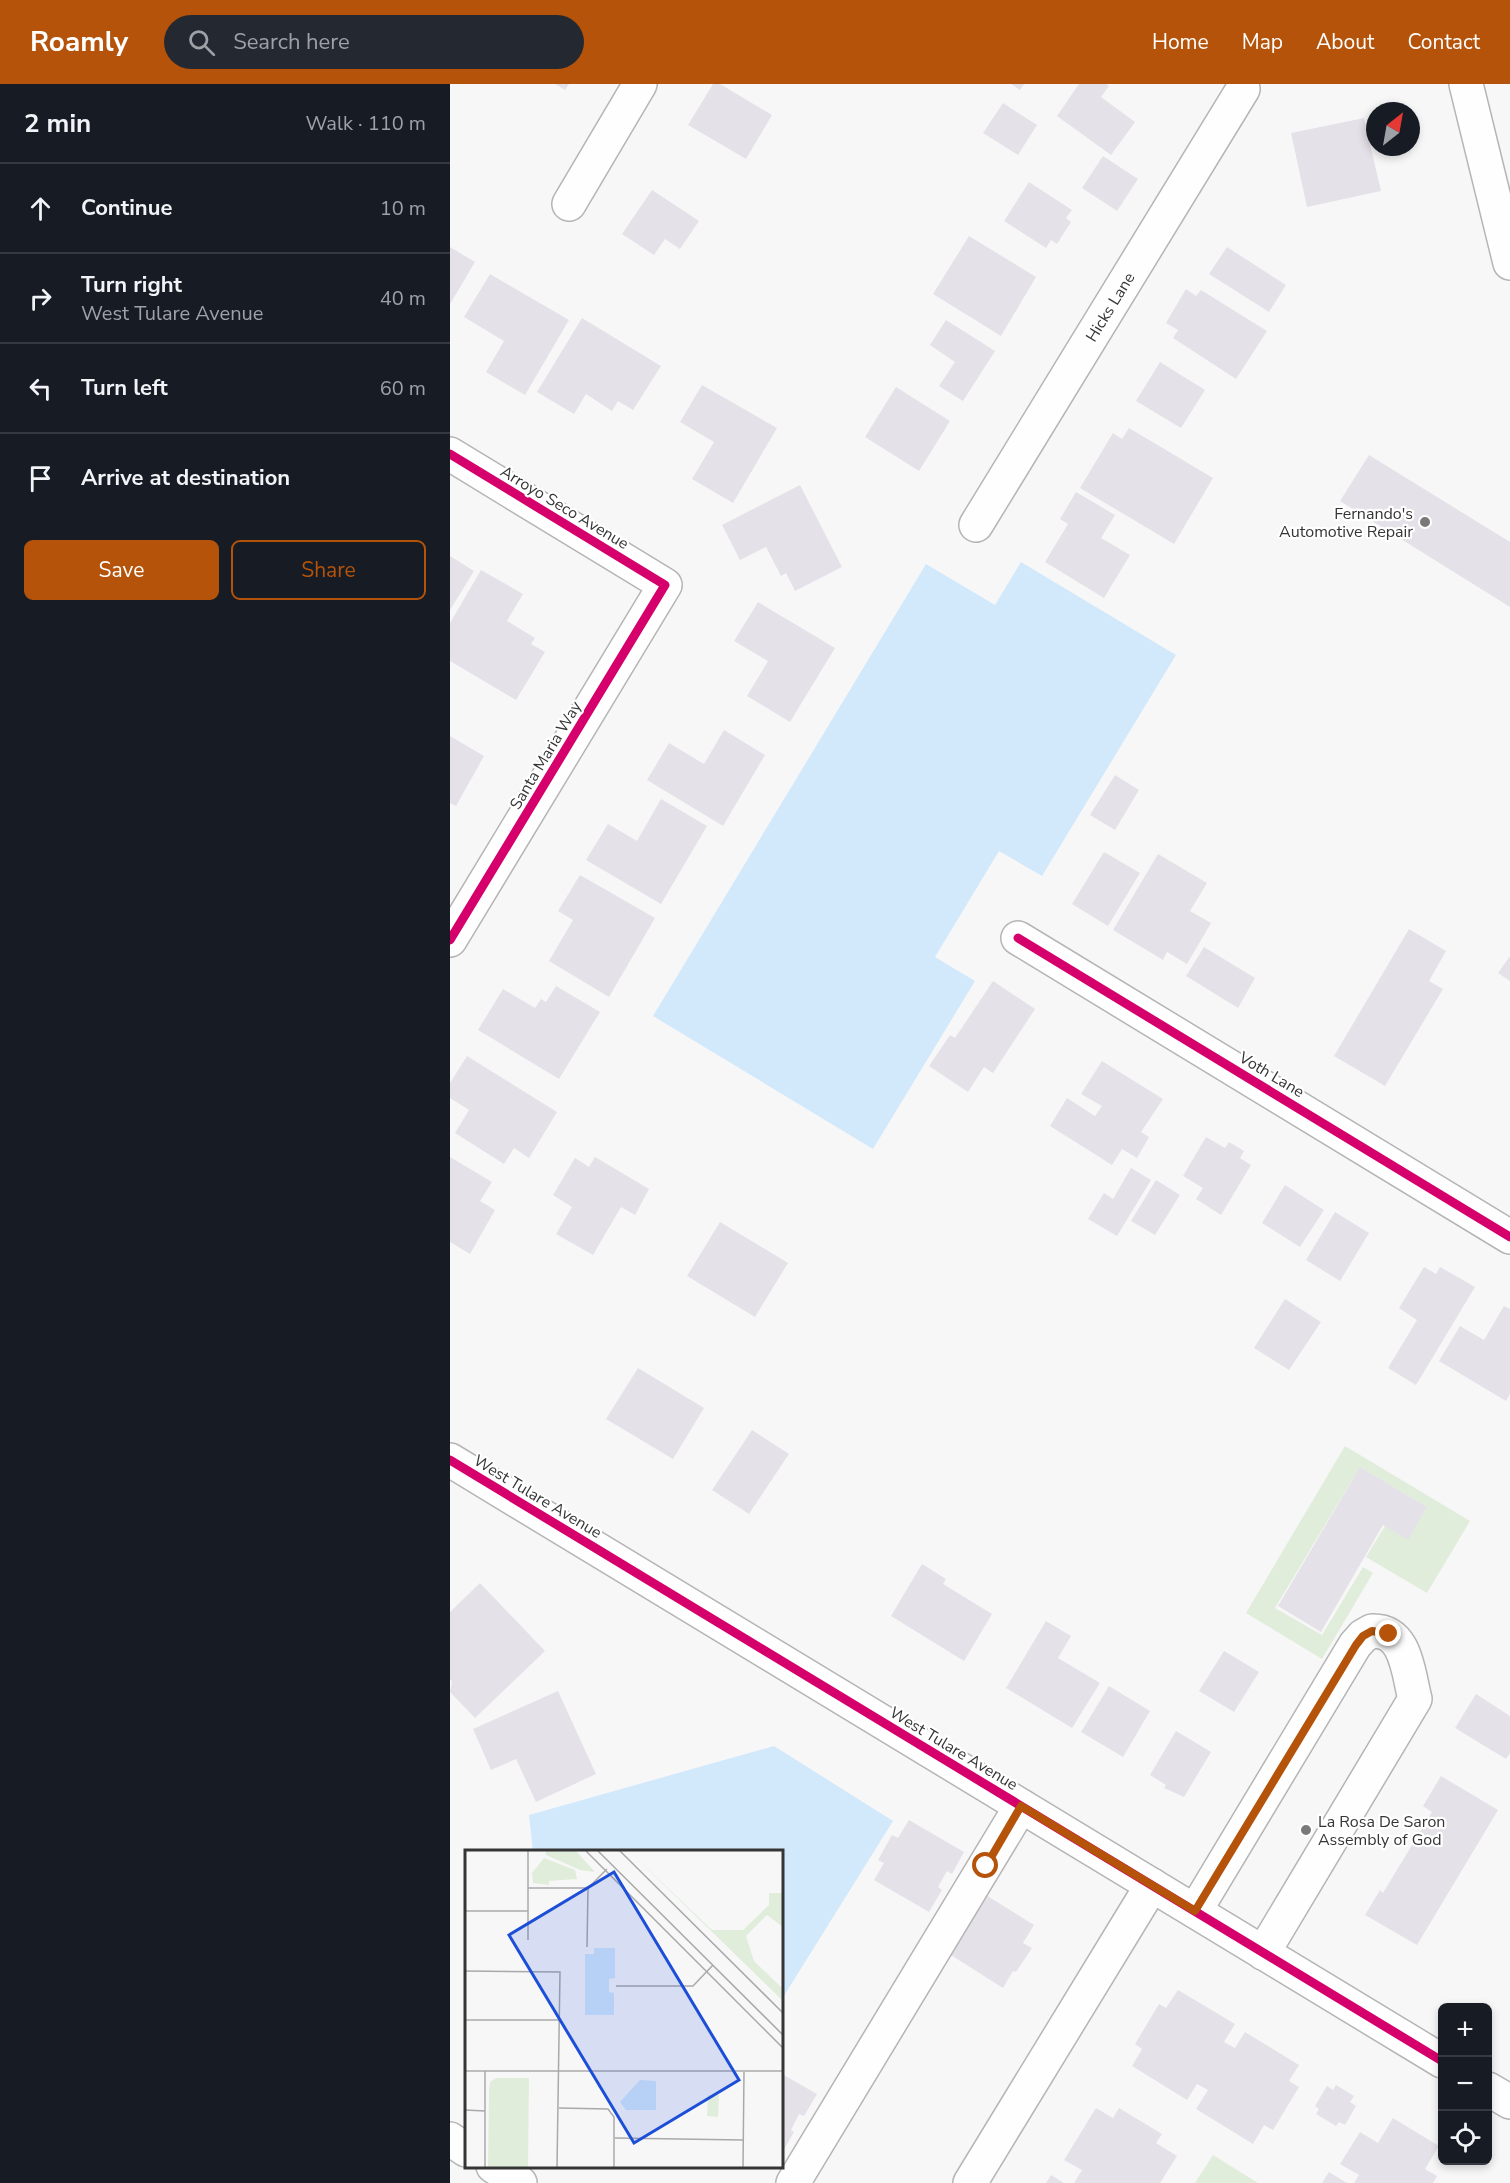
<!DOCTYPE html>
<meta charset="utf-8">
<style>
:root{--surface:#171b24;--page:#242831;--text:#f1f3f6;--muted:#9ea1a6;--line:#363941;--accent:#b45309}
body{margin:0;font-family:"Nunito Sans",sans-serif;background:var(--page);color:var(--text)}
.controls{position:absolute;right:18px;bottom:18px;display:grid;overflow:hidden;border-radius:9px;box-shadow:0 3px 9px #0003}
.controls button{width:54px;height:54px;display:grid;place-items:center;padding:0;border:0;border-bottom:2px solid var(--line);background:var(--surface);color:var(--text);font:30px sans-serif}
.compass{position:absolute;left:916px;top:18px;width:54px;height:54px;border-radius:50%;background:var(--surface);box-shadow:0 3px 9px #0003;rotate:31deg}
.stop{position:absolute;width:18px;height:18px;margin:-14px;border:4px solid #b45309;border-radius:50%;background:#fff}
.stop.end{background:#b45309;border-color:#fff;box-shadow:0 2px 6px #0008}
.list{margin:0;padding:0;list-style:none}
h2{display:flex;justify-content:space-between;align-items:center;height:78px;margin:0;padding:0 24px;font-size:26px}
h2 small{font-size:20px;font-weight:400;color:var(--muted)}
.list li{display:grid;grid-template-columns:39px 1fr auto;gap:18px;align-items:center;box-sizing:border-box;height:90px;padding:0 24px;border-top:2px solid var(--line)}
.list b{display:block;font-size:22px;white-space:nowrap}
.list p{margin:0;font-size:20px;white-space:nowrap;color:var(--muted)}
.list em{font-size:20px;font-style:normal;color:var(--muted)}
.actions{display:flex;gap:12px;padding:18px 24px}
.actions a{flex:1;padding:14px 0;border:2px solid var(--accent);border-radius:9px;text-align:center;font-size:21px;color:var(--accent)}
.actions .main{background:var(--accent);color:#fff}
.icon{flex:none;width:33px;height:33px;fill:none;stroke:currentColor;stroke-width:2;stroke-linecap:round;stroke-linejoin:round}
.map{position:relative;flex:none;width:1060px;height:2099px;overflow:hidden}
header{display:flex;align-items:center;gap:36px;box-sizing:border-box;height:84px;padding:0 30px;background:var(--accent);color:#fff}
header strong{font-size:28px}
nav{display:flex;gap:33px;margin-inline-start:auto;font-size:21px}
.search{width:420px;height:54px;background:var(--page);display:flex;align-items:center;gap:15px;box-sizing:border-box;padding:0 21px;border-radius:33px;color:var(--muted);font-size:22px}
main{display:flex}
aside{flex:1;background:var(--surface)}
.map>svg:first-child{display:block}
.green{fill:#dfedda}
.water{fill:#d2e8fb}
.building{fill:#e5e1e8}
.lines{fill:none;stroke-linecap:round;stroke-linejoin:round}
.minor-casing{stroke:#b6b5b6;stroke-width:36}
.major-casing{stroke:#b6b5b6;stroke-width:36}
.minor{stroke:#fefefe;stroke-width:33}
.major{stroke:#fefefe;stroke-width:33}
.cycleway-casing{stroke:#fff;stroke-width:13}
.cycleway{stroke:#d6006c;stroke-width:9}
.route{stroke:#b45309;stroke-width:8}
.poi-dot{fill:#79797a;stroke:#fff;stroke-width:2}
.labels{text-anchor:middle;stroke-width:4.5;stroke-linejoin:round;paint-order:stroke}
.street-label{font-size:16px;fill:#353536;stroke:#fff}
.poi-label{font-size:16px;fill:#353536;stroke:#fff;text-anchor:end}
.inset-road{fill:none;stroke:#aaa9aa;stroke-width:1.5}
.view{fill:#1d4ed8;fill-opacity:0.15;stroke:#1d4ed8;stroke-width:3}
.inset-edge{fill:none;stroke:#353536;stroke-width:3}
</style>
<header>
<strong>Roamly</strong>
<div class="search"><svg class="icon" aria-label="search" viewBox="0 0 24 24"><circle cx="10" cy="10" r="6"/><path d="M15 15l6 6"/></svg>Search here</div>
<nav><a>Home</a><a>Map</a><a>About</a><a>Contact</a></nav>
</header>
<main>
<aside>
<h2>2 min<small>Walk · 110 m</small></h2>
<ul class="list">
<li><svg class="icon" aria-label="ahead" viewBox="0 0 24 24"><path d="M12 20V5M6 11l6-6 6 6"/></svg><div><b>Continue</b></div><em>10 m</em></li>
<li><svg class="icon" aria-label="right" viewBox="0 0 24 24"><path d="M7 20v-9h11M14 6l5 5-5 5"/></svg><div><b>Turn right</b><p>West Tulare Avenue</p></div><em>40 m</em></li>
<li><svg class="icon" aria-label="left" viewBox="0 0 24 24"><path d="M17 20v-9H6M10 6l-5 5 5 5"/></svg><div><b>Turn left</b></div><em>60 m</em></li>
<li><svg class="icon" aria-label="arrive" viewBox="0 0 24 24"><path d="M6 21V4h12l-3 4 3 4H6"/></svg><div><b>Arrive at destination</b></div></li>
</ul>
<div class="actions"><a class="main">Save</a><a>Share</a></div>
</aside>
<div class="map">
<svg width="1060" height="2099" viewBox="0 0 1060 2099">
<rect width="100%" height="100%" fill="#f8f7f8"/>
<g class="green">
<polygon points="895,1362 1020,1437 977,1509 916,1473 935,1442 958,1455 977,1423 910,1383 825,1524 872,1551 913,1483 923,1489 872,1575 796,1529"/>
<polygon points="763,2071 808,2099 745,2099"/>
</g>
<g class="water">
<polygon points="571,478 726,571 592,792 549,767 485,873 525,897 423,1065 203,932 476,480 545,521"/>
<polygon points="324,1662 443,1737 332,1915 332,1768 83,1767 79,1731"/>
</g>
<g class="building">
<polygon points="105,0 119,0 115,6"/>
<polygon points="263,0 270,0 322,31 296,75 238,41"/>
<polygon points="561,0 574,0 570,6"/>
<polygon points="629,0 656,0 659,2 651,13 685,38 661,71 607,32"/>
<polygon points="553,19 587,41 568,71 533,49"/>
<polygon points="914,34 931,107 857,123 841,49"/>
<polygon points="653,72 688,95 667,127 632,104"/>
<polygon points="579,98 622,126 616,134 621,138 607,160 601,156 596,164 554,137"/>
<polygon points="202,106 249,137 230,165 215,155 204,171 172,150"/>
<polygon points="519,152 586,193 551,252 483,210"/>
<polygon points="0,163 25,178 0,220"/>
<polygon points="777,163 836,201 819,228 759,190"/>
<polygon points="40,190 119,236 75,311 36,288 54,257 14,233"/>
<polygon points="736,205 746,212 751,206 817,247 786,295 723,254 728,246 716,239"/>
<polygon points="132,234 211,282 183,326 168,317 162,327 136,310 124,330 87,308"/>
<polygon points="496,236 545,267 513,317 489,302 505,278 480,261"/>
<polygon points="710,278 755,306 731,344 686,317"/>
<polygon points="252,301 327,344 283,419 242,395 264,358 230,338"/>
<polygon points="446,303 500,337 469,387 415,353"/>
<polygon points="679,344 763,394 724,460 630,404 663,349 672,355"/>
<polygon points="919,371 1060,458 1060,523 890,417"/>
<polygon points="350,401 392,483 345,507 336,489 331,492 316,463 290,476 272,441"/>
<polygon points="626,408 665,431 651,454 680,471 654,514 595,478 618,440 610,435"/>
<polygon points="0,472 24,487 0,526"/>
<polygon points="31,486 73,510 57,537 85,554 81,560 95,568 66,616 0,577 0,539"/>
<polygon points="308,518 385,564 340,638 297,612 318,577 284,557"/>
<polygon points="274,646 315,671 273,742 197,696 219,659 254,680"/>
<polygon points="0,652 34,672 6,722 0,719"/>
<polygon points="665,691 689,706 665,746 640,731"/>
<polygon points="211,715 257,742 211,820 136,776 158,740 187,757"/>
<polygon points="654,768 690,789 658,842 622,820"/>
<polygon points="708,770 757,799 740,827 761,839 737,880 717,868 713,876 663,846"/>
<polygon points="130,791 205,834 159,913 99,877 123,836 108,827"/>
<polygon points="959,845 996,867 979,897 993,905 935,1002 884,972"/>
<polygon points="754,863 805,894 788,924 736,892"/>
<polygon points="1060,872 1060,897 1048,889"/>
<polygon points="543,897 585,925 543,989 534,983 518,1008 479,982 500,951 505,954"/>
<polygon points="106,902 150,928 109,995 28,946 53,905 85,924 91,915 96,918"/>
<polygon points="17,972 107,1028 79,1074 64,1064 54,1080 5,1049 19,1026 0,1014 0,999"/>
<polygon points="652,977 713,1015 691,1048 699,1053 687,1074 672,1065 662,1081 600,1042 617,1014 645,1032 652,1022 631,1010"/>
<polygon points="756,1053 775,1064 779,1058 794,1067 790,1074 801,1081 771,1131 746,1115 753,1104 733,1092"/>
<polygon points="0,1073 42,1098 30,1117 45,1126 20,1170 0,1158"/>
<polygon points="145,1073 199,1105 185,1131 171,1123 143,1171 106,1150 122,1123 103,1111 125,1074 139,1083"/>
<polygon points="681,1084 701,1096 667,1152 638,1135 654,1109 663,1115"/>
<polygon points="706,1096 730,1111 705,1151 681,1137"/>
<polygon points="835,1101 874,1126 850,1163 812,1139"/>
<polygon points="885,1128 919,1149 890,1197 856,1176"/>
<polygon points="270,1138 338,1179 305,1233 237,1192"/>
<polygon points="974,1183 986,1190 990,1183 1025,1203 966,1301 938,1284 967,1236 949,1224"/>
<polygon points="835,1215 871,1238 839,1286 804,1264"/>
<polygon points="1054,1222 1060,1225 1060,1310 1056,1317 989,1277 1010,1242 1034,1256"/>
<polygon points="188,1284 254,1324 223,1375 156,1335"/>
<polygon points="302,1346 339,1370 299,1430 262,1406"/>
<polygon points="910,1383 977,1423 958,1456 933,1441 871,1548 828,1522"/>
<polygon points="472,1480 496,1495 493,1500 542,1530 514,1577 441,1532"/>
<polygon points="30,1499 95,1567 25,1634 0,1608 2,1598 0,1595 0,1528"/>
<polygon points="596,1537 621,1552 608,1574 650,1599 622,1644 556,1604"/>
<polygon points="774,1567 809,1588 784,1628 749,1607"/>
<polygon points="659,1602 700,1627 673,1673 631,1648"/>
<polygon points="108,1607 146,1690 86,1718 66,1675 41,1686 23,1645"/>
<polygon points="1026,1610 1060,1632 1060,1669 1056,1675 1005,1644"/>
<polygon points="726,1647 761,1668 734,1713 714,1704 716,1701 700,1691"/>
<polygon points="991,1692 1048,1726 967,1861 915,1831 930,1806 933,1809 982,1728 973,1722"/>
<polygon points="459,1736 514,1768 502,1790 497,1787 488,1803 492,1806 479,1828 424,1796 434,1779 428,1776 442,1751 448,1754"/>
<polygon points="531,1808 584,1841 573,1859 582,1864 566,1888 563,1887 553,1904 496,1868"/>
<polygon points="728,1906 785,1940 774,1958 785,1964 795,1948 849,1981 839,1997 849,2003 823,2046 814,2041 803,2060 746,2025 758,2006 747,2000 737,2016 682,1982 692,1965 685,1960 709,1920 716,1924"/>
<polygon points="332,1990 367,2010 354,2032 349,2030 341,2046 344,2048 332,2069"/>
<polygon points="886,2001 904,2012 900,2018 906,2022 895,2041 889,2038 886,2042 866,2030 869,2025 865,2022 877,2002 883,2006"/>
<polygon points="646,2024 663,2034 669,2024 712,2050 706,2059 727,2072 710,2099 624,2099 632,2086 614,2076"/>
<polygon points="943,2034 989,2062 975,2085 987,2092 983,2099 904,2099 909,2091 890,2080 910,2048 928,2059"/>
<polygon points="879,2088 897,2099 872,2099"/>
<polygon points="601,2091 614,2099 596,2099"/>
</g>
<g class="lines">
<defs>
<g id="minor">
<polyline points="119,120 190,0"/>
<polyline points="0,370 215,501 0,856"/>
<path id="s1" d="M526 441 793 5"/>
<polyline points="568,854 1060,1153"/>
<polyline points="0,1376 992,1977"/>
<path d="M745 1827 905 1561 913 1552 922 1547C957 1546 958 1589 965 1615L813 1869"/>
<polyline points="1038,2005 1060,2018"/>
<polyline points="0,2055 16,2066"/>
<polyline points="43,2082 70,2099"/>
<polyline points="343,2099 571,1722"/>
<polyline points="520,2099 702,1801"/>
</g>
<polyline id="major" points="1016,0 1060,179"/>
</defs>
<use href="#minor" class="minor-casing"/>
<use href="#major" class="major-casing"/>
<use href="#minor" class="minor"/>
<use href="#major" class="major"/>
<defs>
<g id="cycleway">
<polyline points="0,370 215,501 0,856"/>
<polyline points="568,854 1060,1153"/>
<polyline points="0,1376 992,1977"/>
</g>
</defs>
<use href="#cycleway" class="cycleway-casing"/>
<use href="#cycleway" class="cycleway"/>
</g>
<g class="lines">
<polyline class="route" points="536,1782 571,1722 745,1827 906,1561 913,1552 922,1547 939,1550"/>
</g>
<g class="poi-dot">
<circle cx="975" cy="438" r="6"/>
<circle cx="856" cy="1746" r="6"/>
</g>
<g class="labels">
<g class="street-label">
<text dy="6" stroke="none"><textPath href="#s1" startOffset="256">Hicks Lane</textPath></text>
<text transform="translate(115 423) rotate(31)" y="6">Arroyo Seco Avenue</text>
<text transform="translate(95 671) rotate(-59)" y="6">Santa Maria Way</text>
<text transform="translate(822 990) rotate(31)" y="6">Voth Lane</text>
<text transform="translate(88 1412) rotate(31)" y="6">West Tulare Avenue</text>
<text transform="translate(504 1664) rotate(31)" y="6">West Tulare Avenue</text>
</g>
<g class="poi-label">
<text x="963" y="435">Fernando's<tspan x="963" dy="18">Automotive Repair</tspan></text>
<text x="868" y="1743" text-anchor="start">La Rosa De Saron<tspan x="868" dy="18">Assembly of God</tspan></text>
</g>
</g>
<g transform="translate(15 1766)">
<rect width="318" height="318" fill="#f8f7f8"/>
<path d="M81 1H111L130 22 115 20 81 5ZM164 1 247 80H278L304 55V43H318V77L302 65 281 86 289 111 318 139V151ZM79 8 110 20 112 29 84 31V35L68 33 67 23ZM31 228H64L63 317H23L24 240 25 232ZM243 245H254L253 267 242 266Z" fill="#dfedda"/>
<path d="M129 98H150V128L144 129V142L149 143V165H120V104H129ZM175 230 191 231V260H161L155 252Z" fill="#d2e8fb"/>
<path class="inset-road" d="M121 1 318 198M133 1 318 185M155 1 318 163M63 38H123L142 19M0 61H63M63 90V1M122 97 123 38M0 121 95 122 92 317M151 136H228L248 115M0 170H95M0 221H318M20 221V317M94 258 143 259 149 267V317M0 260 20 261M150 288 278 290M278 317 279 222"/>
<path class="view" d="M149 22 274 230 169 293 44 85Z"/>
<rect width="318" height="318" class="inset-edge"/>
</g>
</svg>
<div class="controls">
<button>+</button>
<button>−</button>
<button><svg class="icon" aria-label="locate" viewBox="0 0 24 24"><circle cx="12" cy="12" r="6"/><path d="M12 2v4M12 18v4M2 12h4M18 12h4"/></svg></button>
</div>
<svg class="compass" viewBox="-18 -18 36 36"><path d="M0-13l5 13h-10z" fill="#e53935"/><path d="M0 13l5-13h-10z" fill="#9ea1a6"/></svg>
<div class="stop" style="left:536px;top:1782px"></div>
<div class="stop end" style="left:939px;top:1550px"></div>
</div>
</main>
